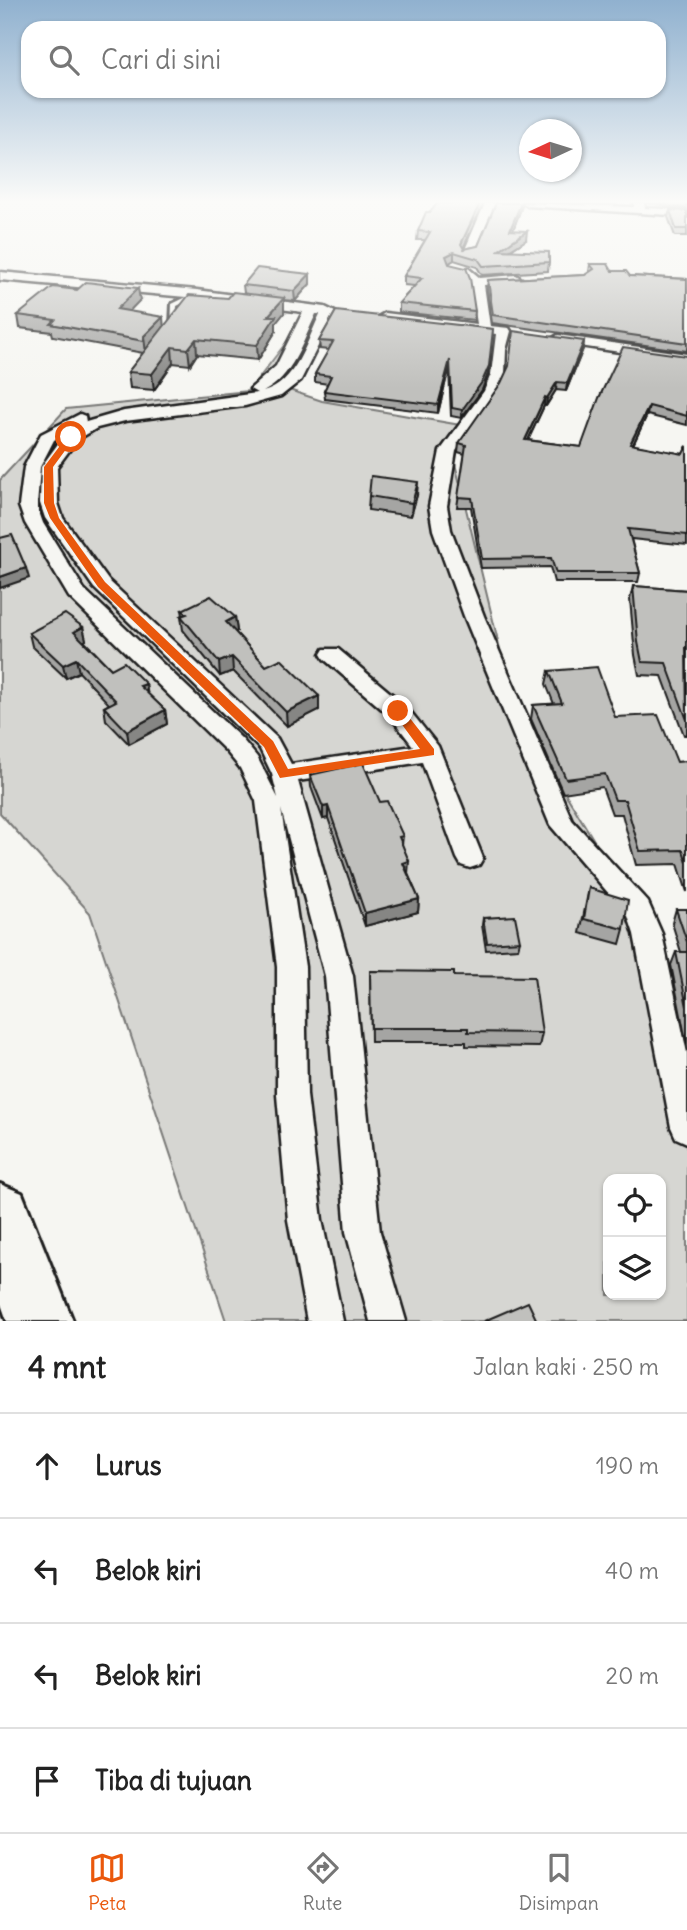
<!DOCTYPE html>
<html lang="id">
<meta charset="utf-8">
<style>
:root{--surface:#fff;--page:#f6f6f6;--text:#222;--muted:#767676;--line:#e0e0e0;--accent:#ea580c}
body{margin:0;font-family:Delius,sans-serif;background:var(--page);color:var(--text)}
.controls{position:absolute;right:21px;bottom:21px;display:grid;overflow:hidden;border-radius:14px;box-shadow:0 2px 5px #0004}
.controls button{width:63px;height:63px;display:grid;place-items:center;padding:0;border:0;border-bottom:2px solid var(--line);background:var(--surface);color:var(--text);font:35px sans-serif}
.compass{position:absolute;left:519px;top:119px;width:63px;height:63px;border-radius:50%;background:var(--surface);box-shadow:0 2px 5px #0004;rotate:266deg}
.stop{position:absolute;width:21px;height:21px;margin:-16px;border:5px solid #ea580c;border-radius:50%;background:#fff}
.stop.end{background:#ea580c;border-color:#fff;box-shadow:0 2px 7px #0008}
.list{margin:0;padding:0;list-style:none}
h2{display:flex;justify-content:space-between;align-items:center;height:91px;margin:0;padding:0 28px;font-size:30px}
h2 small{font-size:23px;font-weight:400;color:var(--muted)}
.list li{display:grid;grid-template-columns:46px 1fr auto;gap:21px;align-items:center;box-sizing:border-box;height:105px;padding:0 28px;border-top:2px solid var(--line)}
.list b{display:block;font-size:26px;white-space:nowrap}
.list em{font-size:23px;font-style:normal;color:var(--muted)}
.icon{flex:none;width:38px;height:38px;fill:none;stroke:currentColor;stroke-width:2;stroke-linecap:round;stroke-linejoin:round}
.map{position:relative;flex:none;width:687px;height:1321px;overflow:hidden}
.search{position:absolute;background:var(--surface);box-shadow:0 2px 5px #0004;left:21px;right:21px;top:21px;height:77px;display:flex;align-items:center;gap:18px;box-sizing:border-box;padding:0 24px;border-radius:21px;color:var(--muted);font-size:26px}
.sheet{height:511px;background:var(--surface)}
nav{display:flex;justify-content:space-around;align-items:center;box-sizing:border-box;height:98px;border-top:2px solid var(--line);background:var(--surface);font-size:19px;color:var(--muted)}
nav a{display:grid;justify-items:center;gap:4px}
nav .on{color:var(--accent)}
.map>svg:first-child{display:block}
.green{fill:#d6d6d2;stroke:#797977;stroke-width:2;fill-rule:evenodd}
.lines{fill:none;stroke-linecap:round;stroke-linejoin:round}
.lane-casing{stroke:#1c1c1c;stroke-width:6}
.street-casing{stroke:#1c1c1c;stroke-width:5}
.highway-casing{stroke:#1c1c1c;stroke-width:6}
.lane{fill:#f6f6f2;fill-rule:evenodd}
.street{fill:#f6f6f2;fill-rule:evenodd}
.highway{fill:#f6f6f2;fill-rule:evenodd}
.wall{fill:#a5a5a3;stroke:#1c1c1c;stroke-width:2}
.shaded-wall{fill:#868684;stroke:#1c1c1c;stroke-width:2}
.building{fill:#c0c0bd;stroke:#1c1c1c;stroke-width:2}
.route{fill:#ea580c}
</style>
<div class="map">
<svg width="687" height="1321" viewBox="0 0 687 1321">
<rect width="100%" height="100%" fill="#f6f6f2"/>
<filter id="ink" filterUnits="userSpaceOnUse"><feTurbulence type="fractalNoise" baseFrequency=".0143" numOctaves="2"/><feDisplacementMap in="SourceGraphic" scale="14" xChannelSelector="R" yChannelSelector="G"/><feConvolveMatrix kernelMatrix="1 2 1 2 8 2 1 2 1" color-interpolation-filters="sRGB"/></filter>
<g filter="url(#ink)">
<path class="green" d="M311 310 328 312 286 389 322 401 466 426 451 447 515 711 637 911 687 1144V1321H226L90 913 0 813V480L66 409 249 391ZM608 1179H661V1295H608Z"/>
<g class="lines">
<defs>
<polygon id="lane" points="197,292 199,293 199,295 177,306 176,326 171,327 172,304"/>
<g id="street">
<polygon points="485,203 496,203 475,254 465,256 463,254"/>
<polygon points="523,203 634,207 634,203 644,203 645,208 687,210 687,216 528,206"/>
<polygon points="468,268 480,278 516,275 522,279 516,283 484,285 490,326 509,328 511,331 506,350 505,374 498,391 456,451 447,506 451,530 484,616 572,820 648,902 662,934 687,1053 687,1143 676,1138 671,1127 634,934 628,916 550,825 464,616 433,530 429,506 440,451 484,391 491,374 496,334 385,321 378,317 385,313 477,324 471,283 462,272"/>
<path d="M0 272 197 290 325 307 335 312 301 380 281 396 245 406 125 421 97 428 77 440 57 467 58 503 63 518 108 580 277 738 291 764 413 746 390 716 324 659 321 654 324 649H338L406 706 438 746 483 858 479 865 470 868 461 865 457 858 422 762 298 781 353 976 380 1232 406 1321H370L346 1232 325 976 281 809 305 967 307 1095 322 1220 343 1321H307L288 1220 277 1095V967L256 801 240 768 226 751 69 597 25 523 19 506 24 467 41 434 80 414 85 416 86 422 124 411 257 393 250 389 276 366 303 312 197 298 0 280ZM316 314H320C307 341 295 384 263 392 292 378 303 341 316 314ZM71 430 65 434 41 467 40 503 45 518 94 588 260 749 272 774 278 798 257 757 242 739 84 589 43 523 37 506 40 467 54 440Z"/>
<polygon points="558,335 687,354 687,362 553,342 551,339"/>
</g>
<polygon id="highway" points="0,1184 22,1193 73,1321 7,1321 0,1301"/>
</defs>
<use href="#lane" class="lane-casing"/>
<use href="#street" class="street-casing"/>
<use href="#highway" class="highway-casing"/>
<use href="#lane" class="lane"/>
<use href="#street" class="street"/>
<use href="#highway" class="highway"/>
</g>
<g class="wall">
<polygon points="438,203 484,203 463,248 464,249 478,246 496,203 523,203 513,230 526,240 511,250 549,262 548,271 482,275 477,267 454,260 449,263 475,311 474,320 399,312 399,303 415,286 404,285 404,276 425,240 417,240 418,231 430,212"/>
<polygon points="687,203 687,208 646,203"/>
<polygon points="670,210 687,211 687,236 675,236 668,217"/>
<polygon points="590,264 630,276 687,279 687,351 492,323 487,287 488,280 585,275 589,272"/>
<polygon points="310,274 310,284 295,301 284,300 284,313 276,323 276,331 258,360 197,354 190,365 173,363 154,390 130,388 128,372 143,353 53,336 52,332 20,328 18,315 140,300 129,311 164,327 228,298 244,293 243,285"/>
<polygon points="336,311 488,373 482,390 461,418 451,416 449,368 438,413 325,399 324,391 328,384 315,382 315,374 329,350 320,349 319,341"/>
<polygon points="584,341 583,349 566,391 556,390 546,406 544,406 528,440 581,447 687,356 687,425 647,415 633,445 683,454 687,446 687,545 631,539 640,573 638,582 554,582 550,567 481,568 471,507 457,507 465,454 458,452 459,443"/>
<polygon points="417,495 411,516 368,510 369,496"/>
<polygon points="633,586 687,590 687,735 684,735 662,676 639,675 635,655 630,599"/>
<polygon points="182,610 235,617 237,631 235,632 266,666 319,696 319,710 287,726 233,671 220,676 183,630 181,616 183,615"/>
<polygon points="83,627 86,640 84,641 111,669 146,684 147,693 165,710 167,724 129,744 106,720 104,707 109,704 79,672 66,678 32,646 29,633"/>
<polygon points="549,671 615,717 677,762 687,761 687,892 678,864 636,865 622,814 612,814 602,787 563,793 531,719 533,705 554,704 546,684"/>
<polygon points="310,775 380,802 403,836 402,845 408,874 419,899 418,912 365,926 328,818 323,819 311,787"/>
<polygon points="589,888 624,929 620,944 580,933"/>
<polygon points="676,909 687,909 687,1046 671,965 676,952 681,952 672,923"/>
<polygon points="483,918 520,941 518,948 486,950 482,925"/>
<polygon points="370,971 454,976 542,1033 539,1047 466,1046 466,1042 371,1042"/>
</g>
<g class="shaded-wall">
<polygon points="480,203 484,203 461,253 461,244"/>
<polygon points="521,203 523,203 522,206 510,238 510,230"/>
<polygon points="527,231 526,240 498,258 499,250"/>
<polygon points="454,252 454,260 446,265 446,256"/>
<polygon points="310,274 310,284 295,301 294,291"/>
<polygon points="138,288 140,300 119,322 117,309"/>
<polygon points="284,298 284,313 276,323 276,331 258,360 257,345 268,316"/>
<polygon points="163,317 164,330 146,354 144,336"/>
<polygon points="493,329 488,373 482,390 461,418 462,410"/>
<polygon points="196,339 197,354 190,365 188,349"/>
<polygon points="584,341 583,349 566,391 567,383"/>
<polygon points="172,347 173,363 154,390 152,374"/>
<polygon points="450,360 449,368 438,413 438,405"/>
<polygon points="557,382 556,390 546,406 547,398"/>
<polygon points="545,397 544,406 524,449 525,440"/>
<polygon points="649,406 647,415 629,453 630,444"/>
<polygon points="418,482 417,495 411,516 412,503"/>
<polygon points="26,568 29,578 0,588 0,577"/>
<polygon points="235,617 237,631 228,636 226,622"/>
<polygon points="83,627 86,640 77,645 74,632"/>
<polygon points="232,657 233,671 220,676 219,662"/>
<polygon points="76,659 79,672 66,678 63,665"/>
<polygon points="146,684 148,697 140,686"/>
<polygon points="319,696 319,710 287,726 286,712"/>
<polygon points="165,710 167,724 129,744 127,731"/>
<polygon points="328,806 328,818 323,819 323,807"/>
<polygon points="409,861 408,874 403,863"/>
<polygon points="419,899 418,912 365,926 365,913"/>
</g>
<g class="building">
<polygon points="438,203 480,203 461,244 464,249 478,246 496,203 521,203 510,230 527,231 499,250 549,252 549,262 483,266 478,259 454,252 446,256 449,264 466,268 470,278 475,311 399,303 422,278 404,276 430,232 418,231 426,212 430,212"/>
<polygon points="670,210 687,211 687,229 676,229"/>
<polygon points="590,264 608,264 612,271 626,271 630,276 687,279 687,343 493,315 488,280 585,275 594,269"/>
<polygon points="257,268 310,274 294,291 243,285"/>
<polygon points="86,282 138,288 117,309 163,317 144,336 144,341 51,324 55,320 18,315 53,287 77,290"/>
<polygon points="233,292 284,298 268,316 276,316 257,345 196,339 188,349 172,347 152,374 128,372 189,295 228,298"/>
<polygon points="336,311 493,329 489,366 482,382 462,410 452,408 450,360 438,405 324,391 331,376 315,374 333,342 319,341"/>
<polygon points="513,331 584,341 567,383 557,382 547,398 545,397 525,440 581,447 599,398 623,347 687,356 687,416 649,406 630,444 683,454 687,446 687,535 628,529 640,573 556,573 551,558 482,559 472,498 458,497 466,445 459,443 501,383 509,366"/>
<polygon points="371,476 418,482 412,503 369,496"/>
<polygon points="12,535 26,568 0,577 0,538"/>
<polygon points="633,586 687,590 687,647 686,647 687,720 666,663 642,662 638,642"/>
<polygon points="211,596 235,617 226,622 266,666 281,659 319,696 286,712 232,657 219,662 181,616 187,614 182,610"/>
<polygon points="65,614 83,627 74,632 111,669 124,662 146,684 140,686 165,710 127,731 104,707 116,701 76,659 63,665 29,633"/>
<polygon points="597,667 615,717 658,715 677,762 687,761 687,863 683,850 640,851 625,800 615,800 605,774 566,779 533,705 562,703 549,671"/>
<polygon points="363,763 380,802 387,801 403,836 399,837 409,861 403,863 419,899 365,913 328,806 323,807 310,775"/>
<polygon points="589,888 628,900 624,929 584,919"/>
<polygon points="676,909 687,909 687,942"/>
<polygon points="515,916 520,941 487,943 483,918"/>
<polygon points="676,952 687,952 687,1007"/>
<polygon points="370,971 454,972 454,976 534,977 542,1033 468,1032 468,1028 371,1028"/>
<polygon points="528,1302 537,1321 484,1321"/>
</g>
</g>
<linearGradient id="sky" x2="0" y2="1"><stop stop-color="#90b1cf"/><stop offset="0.52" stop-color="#fbfbf9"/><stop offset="1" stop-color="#fbfbf9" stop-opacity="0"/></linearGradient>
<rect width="687" height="388" fill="url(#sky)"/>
<polygon class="route" points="68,435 75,437 53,467 54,503 59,518 105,582 273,741 288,769 420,749 392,711 398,707 402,708 434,749 434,755 280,778 264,747 98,587 50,518 44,503 44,467"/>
</svg>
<div class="controls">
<button><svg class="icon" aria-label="locate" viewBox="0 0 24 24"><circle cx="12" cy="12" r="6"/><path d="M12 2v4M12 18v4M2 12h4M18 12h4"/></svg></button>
<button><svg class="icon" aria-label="layers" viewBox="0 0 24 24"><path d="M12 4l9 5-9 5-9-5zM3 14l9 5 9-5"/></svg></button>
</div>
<svg class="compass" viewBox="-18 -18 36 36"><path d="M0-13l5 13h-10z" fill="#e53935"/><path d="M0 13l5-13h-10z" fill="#767676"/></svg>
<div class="stop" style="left:71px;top:437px"></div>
<div class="stop end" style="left:398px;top:711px"></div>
<div class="search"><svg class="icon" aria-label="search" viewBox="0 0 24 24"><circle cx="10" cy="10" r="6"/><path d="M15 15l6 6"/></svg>Cari di sini</div>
</div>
<section class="sheet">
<h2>4 mnt<small>Jalan kaki · 250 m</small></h2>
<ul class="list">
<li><svg class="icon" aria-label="ahead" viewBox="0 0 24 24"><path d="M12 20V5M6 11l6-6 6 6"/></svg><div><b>Lurus</b></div><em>190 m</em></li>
<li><svg class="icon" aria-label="left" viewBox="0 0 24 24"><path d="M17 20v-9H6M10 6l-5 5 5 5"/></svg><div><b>Belok kiri</b></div><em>40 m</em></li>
<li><svg class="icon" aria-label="left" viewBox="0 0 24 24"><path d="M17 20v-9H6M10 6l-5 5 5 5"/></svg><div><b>Belok kiri</b></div><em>20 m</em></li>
<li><svg class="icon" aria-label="arrive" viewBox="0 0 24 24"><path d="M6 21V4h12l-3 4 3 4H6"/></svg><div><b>Tiba di tujuan</b></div></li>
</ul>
</section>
<nav>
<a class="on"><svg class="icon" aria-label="map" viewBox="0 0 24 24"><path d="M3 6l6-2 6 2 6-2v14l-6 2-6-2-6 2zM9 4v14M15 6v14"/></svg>Peta</a>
<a><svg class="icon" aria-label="directions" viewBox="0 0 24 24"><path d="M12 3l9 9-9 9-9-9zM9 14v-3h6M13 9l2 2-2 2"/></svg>Rute</a>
<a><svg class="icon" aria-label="saved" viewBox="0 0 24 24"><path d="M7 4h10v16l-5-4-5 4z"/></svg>Disimpan</a>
</nav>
